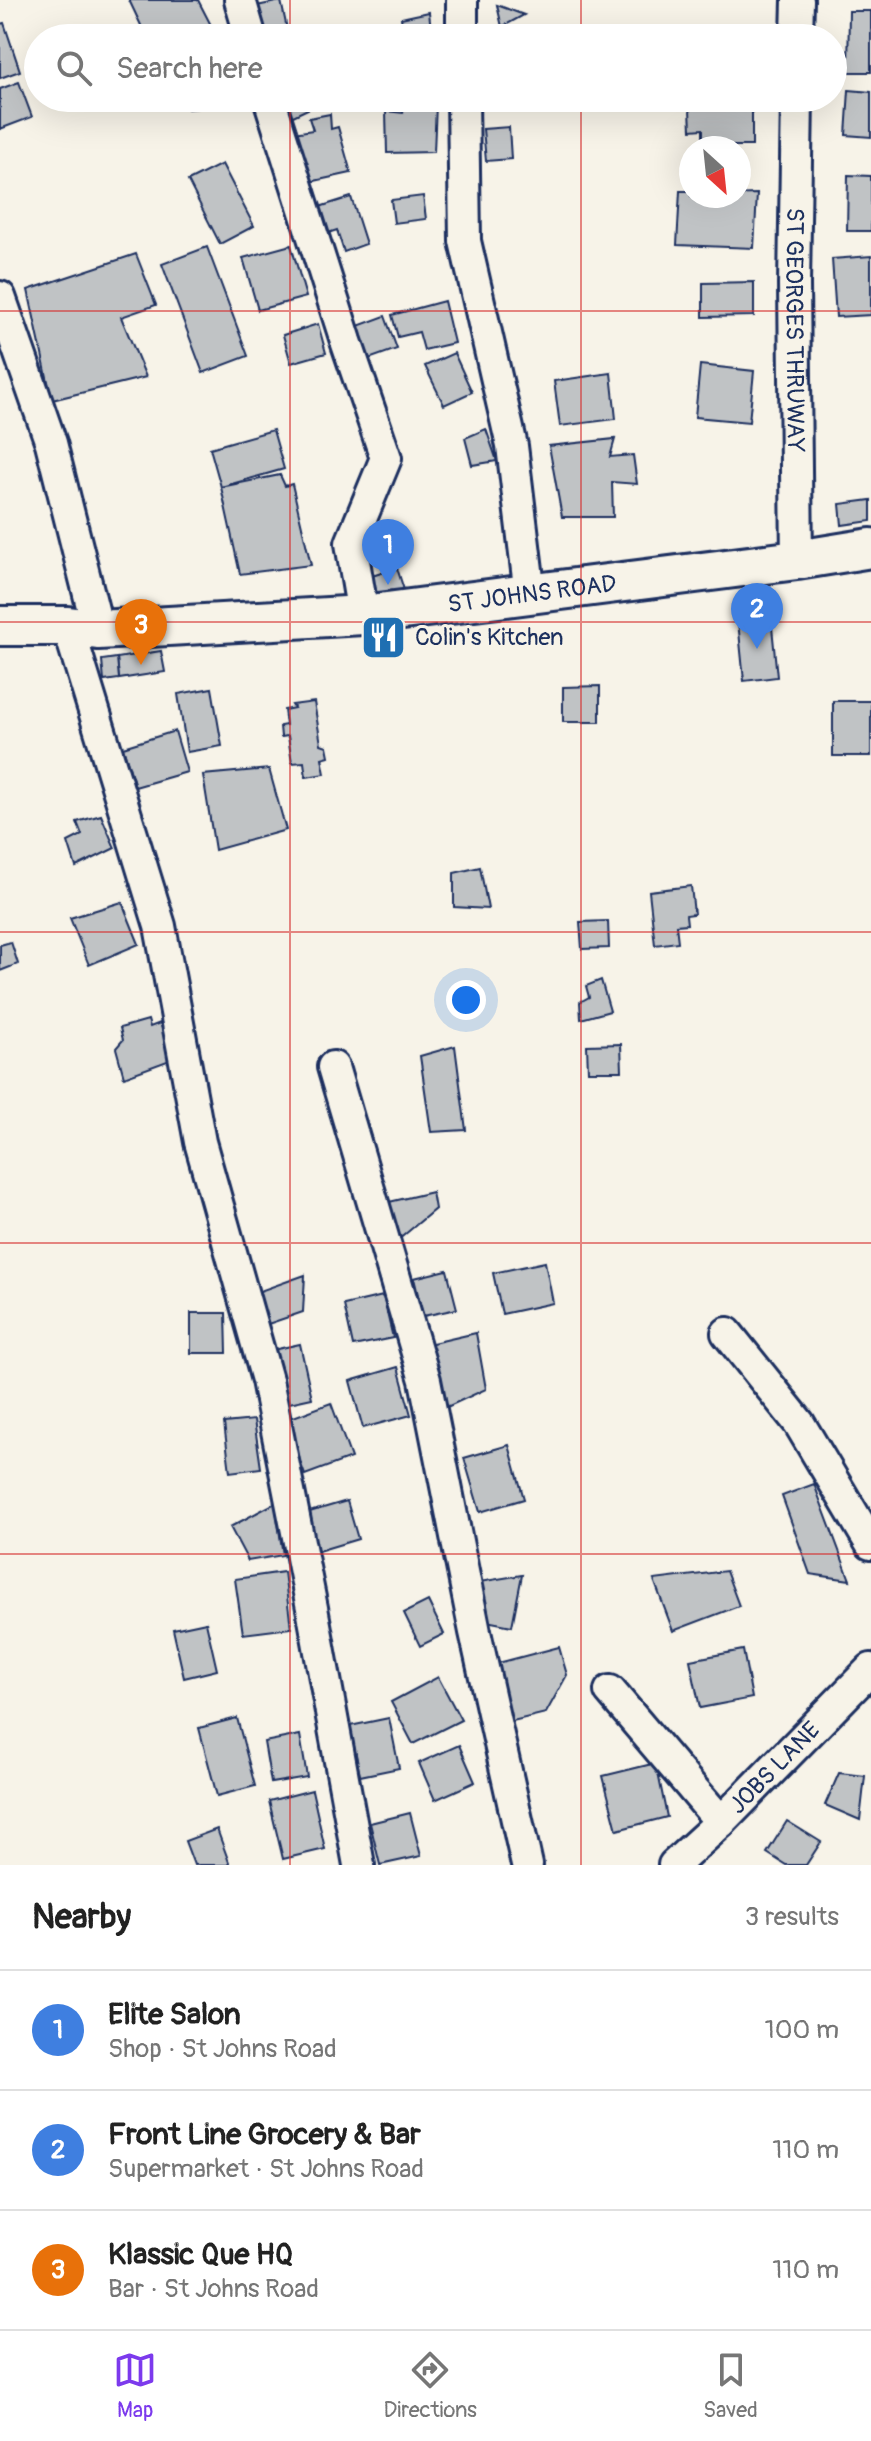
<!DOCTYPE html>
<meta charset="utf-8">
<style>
:root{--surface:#fff;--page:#f6f6f6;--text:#222;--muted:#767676;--line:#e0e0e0;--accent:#7c3aed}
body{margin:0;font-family:Pangolin,sans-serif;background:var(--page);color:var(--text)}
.compass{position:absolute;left:679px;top:136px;width:72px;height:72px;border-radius:50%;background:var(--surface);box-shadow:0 8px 32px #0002;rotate:153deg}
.you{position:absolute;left:466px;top:1000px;width:28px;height:28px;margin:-20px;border:6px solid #fff;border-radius:50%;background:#1a73e8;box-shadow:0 0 0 12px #1a73e833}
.badge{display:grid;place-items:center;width:52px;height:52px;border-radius:50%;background:var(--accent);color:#fff;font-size:26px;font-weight:700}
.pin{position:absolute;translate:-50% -66px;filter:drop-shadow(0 2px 4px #0008)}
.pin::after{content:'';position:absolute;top:42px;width:28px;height:24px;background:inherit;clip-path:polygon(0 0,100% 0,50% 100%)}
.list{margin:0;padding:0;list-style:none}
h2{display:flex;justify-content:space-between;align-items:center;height:104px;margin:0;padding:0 32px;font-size:34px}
h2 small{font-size:26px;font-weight:400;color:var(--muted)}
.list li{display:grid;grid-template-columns:52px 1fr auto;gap:24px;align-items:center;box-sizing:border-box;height:120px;padding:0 32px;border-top:2px solid var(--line)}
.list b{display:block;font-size:30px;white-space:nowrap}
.list p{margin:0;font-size:26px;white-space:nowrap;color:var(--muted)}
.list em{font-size:26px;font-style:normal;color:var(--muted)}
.icon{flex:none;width:44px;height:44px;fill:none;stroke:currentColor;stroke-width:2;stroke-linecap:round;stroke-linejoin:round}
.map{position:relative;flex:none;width:871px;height:1865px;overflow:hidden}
.search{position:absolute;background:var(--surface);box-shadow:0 8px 32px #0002;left:24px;right:24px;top:24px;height:88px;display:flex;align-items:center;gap:20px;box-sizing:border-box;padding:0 28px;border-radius:44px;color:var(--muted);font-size:30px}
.sheet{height:464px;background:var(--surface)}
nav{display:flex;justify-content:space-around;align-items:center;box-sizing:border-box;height:112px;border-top:2px solid var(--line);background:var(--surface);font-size:22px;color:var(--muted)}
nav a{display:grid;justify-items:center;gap:4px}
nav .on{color:var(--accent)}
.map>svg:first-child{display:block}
.building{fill:#c0c3c5;stroke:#1b2f5e;stroke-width:2}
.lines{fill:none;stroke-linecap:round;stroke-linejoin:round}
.minor-casing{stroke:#1b2f5e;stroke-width:36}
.major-casing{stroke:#1b2f5e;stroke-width:44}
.minor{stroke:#f7f3e8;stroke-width:30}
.major{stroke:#f7f3e8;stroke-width:38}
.grid{fill:none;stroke:#d62828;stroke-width:2;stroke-opacity:0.55}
.labels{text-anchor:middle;stroke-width:6;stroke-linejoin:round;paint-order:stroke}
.street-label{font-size:24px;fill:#1b2f5e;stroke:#f7f3e8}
.poi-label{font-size:24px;fill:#1b2f5e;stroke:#f7f3e8;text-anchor:start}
</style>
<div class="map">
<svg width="871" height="1865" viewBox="0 0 871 1865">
<rect width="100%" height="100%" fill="#f7f3e8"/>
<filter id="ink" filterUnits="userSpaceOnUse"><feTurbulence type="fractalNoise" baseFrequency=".0125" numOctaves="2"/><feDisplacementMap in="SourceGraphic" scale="16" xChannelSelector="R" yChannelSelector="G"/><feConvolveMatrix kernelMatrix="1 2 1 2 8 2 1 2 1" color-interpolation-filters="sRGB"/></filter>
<g filter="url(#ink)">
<g class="building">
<polygon points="129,0 198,0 214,31 199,38 147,38"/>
<polygon points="281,1 289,38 253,38 247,8"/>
<polygon points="497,5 524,15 502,27"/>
<polygon points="849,11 871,11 871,72 848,72"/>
<polygon points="429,12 432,38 405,38 401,18"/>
<polygon points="4,23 20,71 0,78 0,24"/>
<polygon points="333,29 335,38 300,38 300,36"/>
<polygon points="19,82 32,117 0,129 0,89"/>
<polygon points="849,90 871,92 871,137 846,135"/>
<polygon points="187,98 231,98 232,105 188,109"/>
<polygon points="277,98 310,98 314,106 289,118"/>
<polygon points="405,104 436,104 434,152 387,153 386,111 403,113"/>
<polygon points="752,108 752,146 703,146 703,129 691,130 690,109"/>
<polygon points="330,114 331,129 338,127 351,173 305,183 293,133 313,130 309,118"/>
<polygon points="509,127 511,159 486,161 483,129"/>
<polygon points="222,164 254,226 220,244 188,181"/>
<polygon points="848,175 871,176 871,231 847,231"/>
<polygon points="680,191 691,191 691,196 757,194 754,248 677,245"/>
<polygon points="423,196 426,219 394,223 391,200"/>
<polygon points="351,197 366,244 344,252 337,230 319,236 310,210"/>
<polygon points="291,245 306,297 258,310 243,258"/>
<polygon points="207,247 248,356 203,373 162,264"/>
<polygon points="136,254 156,305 121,317 146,377 52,400 28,290"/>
<polygon points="871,256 871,315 836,317 832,259"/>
<polygon points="754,282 754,316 703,317 703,283"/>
<polygon points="444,301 454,343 424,350 419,332 398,337 392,315"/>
<polygon points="385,316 397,349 366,360 355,327"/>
<polygon points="318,324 326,353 291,363 283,335"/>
<polygon points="454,353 472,392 444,405 425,366"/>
<polygon points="700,365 754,371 749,422 695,417"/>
<polygon points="611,373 616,419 560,426 554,381"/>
<polygon points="486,429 497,461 472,465 465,438"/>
<polygon points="273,430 284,469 221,487 210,448"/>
<polygon points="615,439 610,457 633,455 637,484 612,482 613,517 562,517 549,446"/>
<polygon points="280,475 285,486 292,484 311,565 240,574 221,487"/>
<polygon points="871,500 871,521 842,525 840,504"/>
<polygon points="397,568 405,593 379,601 372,576"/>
<polygon points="771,617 777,677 744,681 738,621"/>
<polygon points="392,628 394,645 376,646 375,630"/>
<polygon points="161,651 165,672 119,679 117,658"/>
<polygon points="117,658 119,679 104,681 102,660"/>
<polygon points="600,686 600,722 563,722 563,687"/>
<polygon points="212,688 222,746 187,752 178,694"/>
<rect x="833" y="701" width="38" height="55"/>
<polygon points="314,702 321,744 327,746 329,756 322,758 325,774 306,777 304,762 292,763 288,736 281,737 280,726 286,725 284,710 294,708 292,705"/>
<polygon points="175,731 187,772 135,787 123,747"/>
<polygon points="269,769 286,830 215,850 203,775"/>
<polygon points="101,815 115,848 76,867 68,842 82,835 77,822"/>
<polygon points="480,867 488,909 454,907 454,873"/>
<polygon points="691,886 694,914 686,915 687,924 676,925 678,942 655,945 649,891"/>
<polygon points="122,902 139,944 89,965 70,918"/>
<polygon points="608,921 609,948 582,949 580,922"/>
<polygon points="11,942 18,964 0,971 0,945"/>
<polygon points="601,980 610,1011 581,1019 580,1002 589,997 586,986"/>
<polygon points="148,1020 150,1027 160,1023 173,1059 124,1077 116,1048 123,1040 120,1028"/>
<polygon points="621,1044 622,1071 588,1071 587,1045"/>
<polygon points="455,1046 466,1130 431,1132 420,1056"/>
<polygon points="432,1192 435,1209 397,1241 389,1202"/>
<polygon points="545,1262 553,1303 502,1314 493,1273"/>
<polygon points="447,1270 457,1309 423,1316 414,1278"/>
<polygon points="305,1275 303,1312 268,1324 257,1292"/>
<polygon points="383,1296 393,1338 353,1346 344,1305"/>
<polygon points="191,1313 226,1313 227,1353 191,1353"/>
<polygon points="476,1333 486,1389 436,1412 415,1347"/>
<polygon points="300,1344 312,1398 280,1405 268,1351"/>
<polygon points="398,1367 411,1415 363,1428 350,1381"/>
<polygon points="331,1403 351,1458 305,1475 285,1420"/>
<polygon points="254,1420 261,1468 230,1472 224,1423"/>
<polygon points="509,1445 524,1499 480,1512 464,1458"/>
<polygon points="814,1484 850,1580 810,1574 782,1496"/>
<polygon points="347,1501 358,1539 318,1551 306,1513"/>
<polygon points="275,1503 283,1555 248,1561 230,1527"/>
<polygon points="726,1571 739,1606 673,1631 654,1580"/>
<polygon points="284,1572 291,1628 243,1634 235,1579"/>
<polygon points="522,1575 512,1626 486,1621 479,1582"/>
<polygon points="428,1601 444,1634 420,1646 404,1613"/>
<polygon points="206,1622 217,1670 184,1678 173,1629"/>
<polygon points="559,1647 567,1675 546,1713 496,1725 483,1667"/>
<polygon points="743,1650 752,1698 700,1708 690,1660"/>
<polygon points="438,1677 461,1720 413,1744 391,1702"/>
<polygon points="237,1718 255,1786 217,1796 199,1728"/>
<polygon points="389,1718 399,1768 360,1776 350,1726"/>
<polygon points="300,1735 307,1777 271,1783 264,1742"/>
<polygon points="459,1745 475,1782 435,1800 419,1763"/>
<polygon points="656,1763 667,1817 617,1830 603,1776"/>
<polygon points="839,1773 865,1776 860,1820 825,1805"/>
<polygon points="312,1790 325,1849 283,1859 269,1801"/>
<polygon points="410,1813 421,1856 380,1865 370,1823"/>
<polygon points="787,1821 821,1842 806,1865 786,1865 767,1853"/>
<polygon points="217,1829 230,1865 194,1865 185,1841"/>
</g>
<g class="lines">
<defs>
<g id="minor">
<polyline points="240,0 251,38"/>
<polyline points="462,0 462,38"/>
<polyline points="797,38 798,0"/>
<polyline points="269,98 346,341 386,458 351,543 363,615"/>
<polyline points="463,98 465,241 512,446 530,595"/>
<path id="s1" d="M797 98 794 285 797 560"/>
<polyline points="0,297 51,443 98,630"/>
<polyline points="68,626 160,926 200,1142 267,1380 312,1608 359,1865"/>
<polyline points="333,1067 425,1380 475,1632 527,1865"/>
<polyline points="727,1333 799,1423 871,1544"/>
<polyline points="610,1691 721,1822"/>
<path id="s2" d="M674 1865 721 1822 871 1669"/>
</g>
<g id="major">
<path id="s3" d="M0 626H68L98 630 363 615 797 560 871 548"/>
</g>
</defs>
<use href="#minor" class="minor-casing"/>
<use href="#major" class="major-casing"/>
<use href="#minor" class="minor"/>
<use href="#major" class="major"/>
</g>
</g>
<path class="grid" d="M290 0V38M581 0V38M290 98V1865M581 98V1865M0 311H871M0 622H871M0 932H871M0 1243H871M0 1554H871"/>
<defs>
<symbol id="restaurant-square" viewBox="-11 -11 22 22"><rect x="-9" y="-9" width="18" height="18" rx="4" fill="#1f6fb2" stroke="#f7f3e8"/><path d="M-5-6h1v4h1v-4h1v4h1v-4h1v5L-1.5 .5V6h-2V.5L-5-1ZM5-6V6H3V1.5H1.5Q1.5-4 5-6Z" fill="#fff"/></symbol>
</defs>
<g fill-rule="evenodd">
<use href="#restaurant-square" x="358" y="612" width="51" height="51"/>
</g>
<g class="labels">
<g class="street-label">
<text dy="8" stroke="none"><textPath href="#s1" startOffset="232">ST GEORGES THRUWAY</textPath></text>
<text dy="8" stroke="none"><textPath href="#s3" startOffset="534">ST JOHNS ROAD</textPath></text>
<text dy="8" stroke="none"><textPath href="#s2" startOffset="140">JOBS LANE</textPath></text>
</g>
<g class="poi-label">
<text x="415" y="645">Colin's Kitchen</text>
</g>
</g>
</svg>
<svg class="compass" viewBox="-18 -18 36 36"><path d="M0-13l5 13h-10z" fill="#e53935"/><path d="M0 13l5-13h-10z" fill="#767676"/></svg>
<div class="you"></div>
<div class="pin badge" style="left:388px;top:585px;background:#3f7fe0">1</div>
<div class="pin badge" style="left:757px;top:649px;background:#3f7fe0">2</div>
<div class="pin badge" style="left:141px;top:665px;background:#e8710a">3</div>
<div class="search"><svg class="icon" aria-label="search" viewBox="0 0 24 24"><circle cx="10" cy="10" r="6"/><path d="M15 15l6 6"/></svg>Search here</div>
</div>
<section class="sheet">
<h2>Nearby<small>3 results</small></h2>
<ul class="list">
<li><span class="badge" style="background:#3f7fe0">1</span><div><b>Elite Salon</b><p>Shop · St Johns Road</p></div><em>100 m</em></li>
<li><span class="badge" style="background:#3f7fe0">2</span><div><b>Front Line Grocery &amp; Bar</b><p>Supermarket · St Johns Road</p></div><em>110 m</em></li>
<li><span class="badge" style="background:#e8710a">3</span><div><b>Klassic Que HQ</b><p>Bar · St Johns Road</p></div><em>110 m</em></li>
</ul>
</section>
<nav>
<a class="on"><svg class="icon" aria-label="map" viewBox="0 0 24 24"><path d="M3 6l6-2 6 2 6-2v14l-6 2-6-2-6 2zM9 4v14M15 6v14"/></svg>Map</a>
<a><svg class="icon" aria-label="directions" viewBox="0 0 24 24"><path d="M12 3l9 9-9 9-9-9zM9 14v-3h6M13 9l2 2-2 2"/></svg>Directions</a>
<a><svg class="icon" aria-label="saved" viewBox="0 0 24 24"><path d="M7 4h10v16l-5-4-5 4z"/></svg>Saved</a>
</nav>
